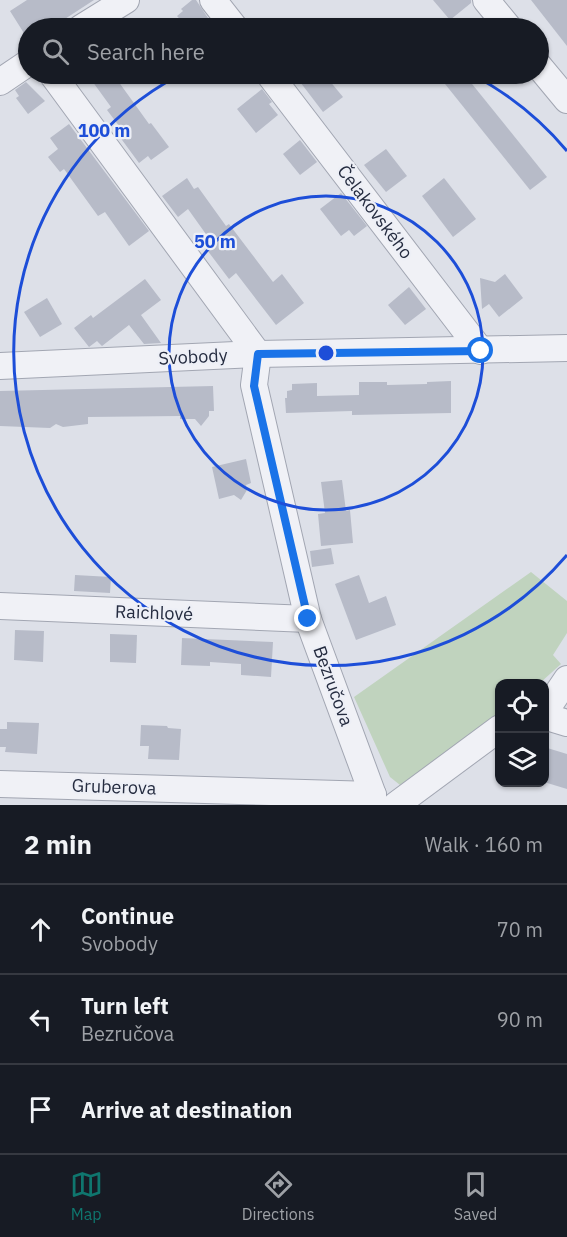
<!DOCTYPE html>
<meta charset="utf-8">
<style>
:root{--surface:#171b24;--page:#242831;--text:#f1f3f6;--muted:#9ea1a6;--line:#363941;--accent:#0f766e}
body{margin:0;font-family:"IBM Plex Sans",sans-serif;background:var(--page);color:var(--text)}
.controls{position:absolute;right:18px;bottom:18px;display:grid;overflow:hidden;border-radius:12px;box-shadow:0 2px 4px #0004}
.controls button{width:54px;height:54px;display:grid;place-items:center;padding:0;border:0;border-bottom:2px solid var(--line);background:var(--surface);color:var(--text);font:30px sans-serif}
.stop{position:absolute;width:18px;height:18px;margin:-14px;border:4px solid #1a73e8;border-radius:50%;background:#fff}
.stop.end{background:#1a73e8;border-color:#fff;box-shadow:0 2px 6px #0008}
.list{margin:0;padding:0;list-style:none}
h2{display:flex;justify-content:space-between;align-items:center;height:78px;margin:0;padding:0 24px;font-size:26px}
h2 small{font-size:20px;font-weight:400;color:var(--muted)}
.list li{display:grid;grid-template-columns:39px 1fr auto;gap:18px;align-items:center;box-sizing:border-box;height:90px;padding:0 24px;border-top:2px solid var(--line)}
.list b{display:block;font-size:22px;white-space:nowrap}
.list p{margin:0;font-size:20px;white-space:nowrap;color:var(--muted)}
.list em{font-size:20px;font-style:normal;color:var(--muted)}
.icon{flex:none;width:33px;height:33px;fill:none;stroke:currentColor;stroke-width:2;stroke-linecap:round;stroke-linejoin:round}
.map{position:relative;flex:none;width:567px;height:805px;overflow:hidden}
.search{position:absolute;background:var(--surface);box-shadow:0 2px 4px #0004;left:18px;right:18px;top:18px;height:66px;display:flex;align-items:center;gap:15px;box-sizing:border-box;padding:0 21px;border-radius:33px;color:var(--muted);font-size:22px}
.sheet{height:348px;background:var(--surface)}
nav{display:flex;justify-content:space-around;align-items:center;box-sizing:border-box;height:84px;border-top:2px solid var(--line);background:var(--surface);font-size:16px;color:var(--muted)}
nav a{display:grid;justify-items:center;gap:3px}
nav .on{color:var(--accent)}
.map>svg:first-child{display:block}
.green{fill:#c0d3be}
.building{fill:#b7bbc8}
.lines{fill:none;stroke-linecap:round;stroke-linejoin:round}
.minor-casing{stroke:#a2a6b2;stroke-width:28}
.minor{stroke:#f0f1f6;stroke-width:26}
.route{stroke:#1a73e8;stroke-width:8}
.ring{fill:none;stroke:#1d4ed8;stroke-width:3}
.labels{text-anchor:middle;stroke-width:4.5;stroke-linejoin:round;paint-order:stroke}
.street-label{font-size:18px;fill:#252c40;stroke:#edeff6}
.centre{fill:#1d4ed8;stroke:#edeff6;stroke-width:3}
.ring-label{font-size:18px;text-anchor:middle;font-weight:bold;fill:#1d4ed8;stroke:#edeff6;stroke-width:4.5;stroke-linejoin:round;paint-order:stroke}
</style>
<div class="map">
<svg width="567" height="805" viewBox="0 0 567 805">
<rect width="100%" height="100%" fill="#dde0e8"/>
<polygon class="green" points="531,572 567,601 567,633 553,655 561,664 540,683 500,684 499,716 400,785 390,777 354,697"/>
<g class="building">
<polygon points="27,0 94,0 51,28 49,24 41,28 28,28 28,37 27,38 10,11"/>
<polygon points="192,0 196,0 210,21 201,28 188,28 177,16 183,11 181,9"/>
<polygon points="433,0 471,0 471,3 450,20"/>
<polygon points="531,0 567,0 567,46"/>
<polygon points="87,74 113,74 149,124 151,123 169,147 151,160 148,156 139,163 114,129 119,126 107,110 111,107"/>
<polygon points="294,74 324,74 343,97 323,112"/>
<polygon points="437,74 464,74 547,177 530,190"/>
<polygon points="26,82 45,101 28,114 16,98 19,96 15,90"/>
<polygon points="262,89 272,102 269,104 278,115 256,133 237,109"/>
<polygon points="69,124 149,231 129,246 105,212 98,216 64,169 60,172 48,157 58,149 50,138"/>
<polygon points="300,140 317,162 300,175 283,154"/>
<polygon points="386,149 407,176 386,192 364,165"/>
<polygon points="187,178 194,189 198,187 226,226 229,224 273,282 282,274 304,303 276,325 236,273 229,279 201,242 208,237 188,209 178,217 162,196"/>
<polygon points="444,178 476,219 453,237 422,196"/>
<polygon points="341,193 367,226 354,236 349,230 341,236 320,209"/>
<polygon points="505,274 523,298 499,317 489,304 482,309 480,278 495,282"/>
<polygon points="145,279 161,300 141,315 161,343 144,344 129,325 102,346 97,341 89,347 74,328 91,315 93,318"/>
<polygon points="409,287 426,309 405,325 388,305"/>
<polygon points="47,298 62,324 40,337 24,312"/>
<polygon points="451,381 451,413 352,415 352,411 286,413 285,398 287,398 287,391 292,390 292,384 317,383 317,396 359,395 359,382 387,382 387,385 427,384 427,382"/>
<polygon points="213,386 214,411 209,411 209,416 201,426 195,419 180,419 180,416 88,417 88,424 63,427 56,424 50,428 0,426 0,391"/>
<polygon points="246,459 251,483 246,485 247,490 241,500 234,495 219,499 212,467"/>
<polygon points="342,480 346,511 350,510 353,543 321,546 318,514 325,513 321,482"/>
<polygon points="331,548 334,564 312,567 310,551"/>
<polygon points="75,575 111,577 110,593 74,591"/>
<polygon points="359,575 369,603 386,596 396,625 356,640 335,584"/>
<polygon points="15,630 44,631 43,662 14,660"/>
<polygon points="110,634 137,635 136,663 110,662"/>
<polygon points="182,638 273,642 271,677 241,675 241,664 210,662 210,666 181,665"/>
<polygon points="7,722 39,723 37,754 5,752 6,747 0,747 0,729 7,729"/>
<polygon points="141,725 167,726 168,728 181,729 179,760 148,759 149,746 140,746"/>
<polygon points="544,747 567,754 567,789 544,782"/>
</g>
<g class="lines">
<defs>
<g id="minor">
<polyline points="213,0 235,28"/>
<polyline points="486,0 509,28"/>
<polyline points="81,28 126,0"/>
<polyline points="538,65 567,100"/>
<polyline points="52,74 258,354 254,385 308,619 373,795 373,805"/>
<polyline points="269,74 481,351"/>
<polyline points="0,82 28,63"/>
<polyline points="0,366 258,354 567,348"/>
<polyline points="0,606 308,619"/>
<polyline points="544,713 567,679"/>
<polyline points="544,716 567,723"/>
<polyline points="0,784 373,795"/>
<polyline points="396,805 500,728"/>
</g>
</defs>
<use href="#minor" class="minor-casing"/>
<use href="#minor" class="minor"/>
</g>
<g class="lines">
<polyline class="route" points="308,619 254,386 258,354 481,351"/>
</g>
<g class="ring">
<circle cx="326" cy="353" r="157"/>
<path d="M567 555A314 314 0 1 1 181 74M471 74A314 314 0 0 1 567 151"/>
</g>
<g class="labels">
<g class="street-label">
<text transform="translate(375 212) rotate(53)" y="6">Čelakovského</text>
<text transform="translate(193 357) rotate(-3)" y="6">Svobody</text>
<text transform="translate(154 613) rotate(2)" y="6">Raichlové</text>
<text transform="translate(333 686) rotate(70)" y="6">Bezručova</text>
<text transform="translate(114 787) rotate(2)" y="6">Gruberova</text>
</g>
</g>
<circle cx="326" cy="353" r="9" class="centre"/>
<g class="ring-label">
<text x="104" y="137">100 m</text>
<text x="215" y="248">50 m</text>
</g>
</svg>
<div class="controls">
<button><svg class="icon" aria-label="locate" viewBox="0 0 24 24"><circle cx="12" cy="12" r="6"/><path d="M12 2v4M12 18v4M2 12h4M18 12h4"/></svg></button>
<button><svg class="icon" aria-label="layers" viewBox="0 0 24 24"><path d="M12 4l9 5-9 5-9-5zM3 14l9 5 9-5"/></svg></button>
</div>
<div class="stop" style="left:481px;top:351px"></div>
<div class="stop end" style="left:308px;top:619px"></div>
<div class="search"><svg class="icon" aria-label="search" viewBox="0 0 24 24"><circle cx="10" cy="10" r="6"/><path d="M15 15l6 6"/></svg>Search here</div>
</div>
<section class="sheet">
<h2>2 min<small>Walk · 160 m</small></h2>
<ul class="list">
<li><svg class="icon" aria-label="ahead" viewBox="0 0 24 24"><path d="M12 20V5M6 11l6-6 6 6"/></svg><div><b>Continue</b><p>Svobody</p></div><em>70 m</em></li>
<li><svg class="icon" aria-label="left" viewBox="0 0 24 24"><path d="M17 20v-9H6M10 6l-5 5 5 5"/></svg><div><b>Turn left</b><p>Bezručova</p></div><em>90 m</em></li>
<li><svg class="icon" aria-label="arrive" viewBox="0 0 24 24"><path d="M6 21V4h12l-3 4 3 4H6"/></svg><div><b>Arrive at destination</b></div></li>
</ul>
</section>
<nav>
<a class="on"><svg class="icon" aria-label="map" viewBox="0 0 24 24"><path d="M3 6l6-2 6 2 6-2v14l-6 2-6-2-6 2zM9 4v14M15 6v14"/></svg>Map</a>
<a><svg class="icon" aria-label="directions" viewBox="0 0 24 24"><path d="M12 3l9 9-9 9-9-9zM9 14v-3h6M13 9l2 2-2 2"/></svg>Directions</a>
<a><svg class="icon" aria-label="saved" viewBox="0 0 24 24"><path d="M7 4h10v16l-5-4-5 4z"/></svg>Saved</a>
</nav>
